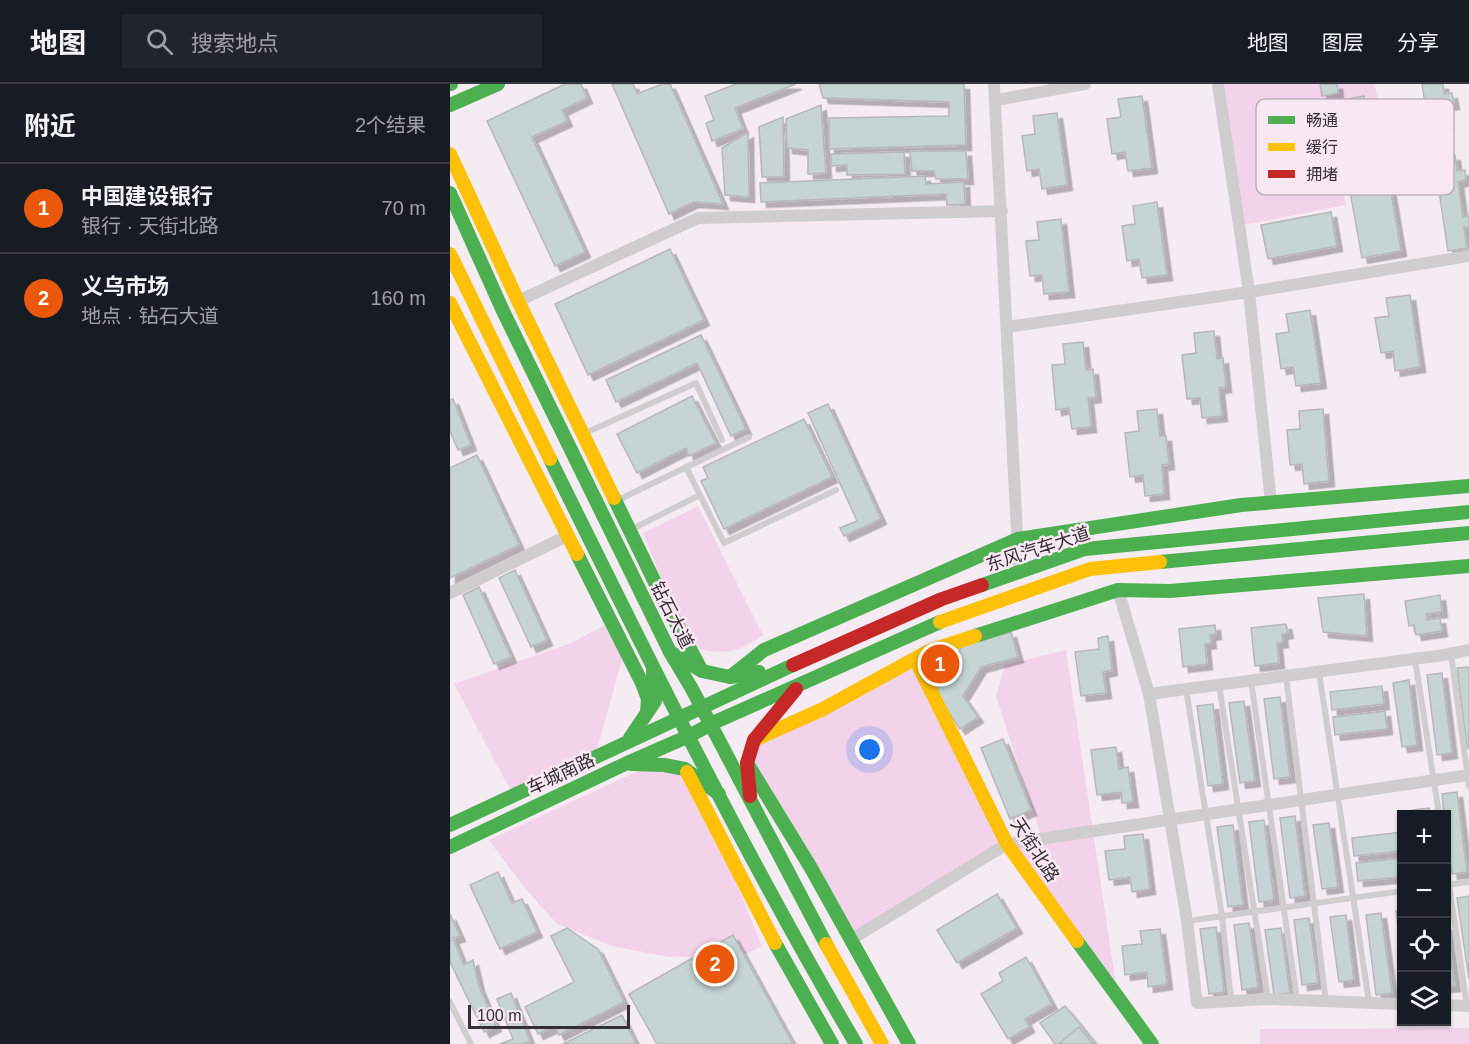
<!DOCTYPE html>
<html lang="zh">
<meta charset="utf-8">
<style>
:root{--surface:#171b24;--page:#20242c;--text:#f1f3f6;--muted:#9ea1a6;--line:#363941;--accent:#ea580c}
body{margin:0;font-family:Helvetica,"Noto Sans SC",sans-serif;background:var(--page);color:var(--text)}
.controls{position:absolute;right:18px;bottom:18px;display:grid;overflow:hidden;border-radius:0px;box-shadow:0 2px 4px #0004}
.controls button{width:54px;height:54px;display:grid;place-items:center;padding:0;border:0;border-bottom:2px solid var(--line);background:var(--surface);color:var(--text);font:30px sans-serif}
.scale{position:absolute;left:18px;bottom:15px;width:162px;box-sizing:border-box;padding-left:6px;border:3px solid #352e33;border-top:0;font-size:16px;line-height:21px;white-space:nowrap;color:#352e33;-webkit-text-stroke:4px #f9e8f4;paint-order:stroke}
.you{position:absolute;left:420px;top:666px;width:21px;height:21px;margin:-15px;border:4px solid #fff;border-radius:50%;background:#1a73e8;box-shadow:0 0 0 9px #1a73e833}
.badge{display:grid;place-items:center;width:39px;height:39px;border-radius:50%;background:var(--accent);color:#fff;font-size:20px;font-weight:700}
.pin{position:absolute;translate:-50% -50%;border:3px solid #fff;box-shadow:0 2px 6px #0006}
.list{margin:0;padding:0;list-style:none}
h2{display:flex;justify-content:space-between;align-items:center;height:78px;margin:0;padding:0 24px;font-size:26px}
h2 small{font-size:20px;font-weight:400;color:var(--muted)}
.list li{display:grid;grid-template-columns:39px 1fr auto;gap:18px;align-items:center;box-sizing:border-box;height:90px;padding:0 24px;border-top:2px solid var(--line)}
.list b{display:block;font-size:22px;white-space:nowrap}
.list p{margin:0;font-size:20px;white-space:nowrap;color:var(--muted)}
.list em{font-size:20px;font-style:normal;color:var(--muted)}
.icon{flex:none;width:33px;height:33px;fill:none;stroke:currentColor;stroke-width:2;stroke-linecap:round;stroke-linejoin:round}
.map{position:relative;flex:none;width:1019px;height:960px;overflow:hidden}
header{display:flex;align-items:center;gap:36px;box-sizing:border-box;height:84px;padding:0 30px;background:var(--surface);border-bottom:2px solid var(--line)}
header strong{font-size:28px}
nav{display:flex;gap:33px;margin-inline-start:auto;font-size:21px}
.search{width:420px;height:54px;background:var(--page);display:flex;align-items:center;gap:15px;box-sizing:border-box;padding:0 21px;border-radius:0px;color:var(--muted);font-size:22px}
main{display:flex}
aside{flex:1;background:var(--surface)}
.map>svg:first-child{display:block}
.green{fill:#f3d3ea}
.building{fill:#c6d5d4;stroke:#b7b7b9;stroke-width:1.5;filter:url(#shadow)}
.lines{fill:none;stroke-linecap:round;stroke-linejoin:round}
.lane{stroke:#d0cdcf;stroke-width:6}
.street{stroke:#d0cdcf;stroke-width:12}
.fast{stroke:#4caf50;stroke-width:14}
.slow{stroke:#ffc107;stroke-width:14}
.jam{stroke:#c62828;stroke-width:14}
.labels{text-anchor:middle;stroke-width:5;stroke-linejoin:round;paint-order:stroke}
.street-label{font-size:18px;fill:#352e33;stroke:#f9e8f4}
.key{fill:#f9e8f4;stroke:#beb0ba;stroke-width:1.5}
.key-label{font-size:16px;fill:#352e33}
</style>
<header>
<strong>地图</strong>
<div class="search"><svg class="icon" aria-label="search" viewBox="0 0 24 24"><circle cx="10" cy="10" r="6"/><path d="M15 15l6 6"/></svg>搜索地点</div>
<nav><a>地图</a><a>图层</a><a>分享</a></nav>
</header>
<main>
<aside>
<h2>附近<small>2个结果</small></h2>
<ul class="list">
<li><span class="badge">1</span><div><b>中国建设银行</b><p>银行 · 天街北路</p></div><em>70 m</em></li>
<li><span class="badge">2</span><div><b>义乌市场</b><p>地点 · 钻石大道</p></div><em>160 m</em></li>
</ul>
</aside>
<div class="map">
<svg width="1019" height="960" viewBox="0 0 1019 960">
<defs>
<filter id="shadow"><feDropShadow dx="5.5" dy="5.5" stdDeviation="0" flood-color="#0004"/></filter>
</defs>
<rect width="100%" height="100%" fill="#f5ecf3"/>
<g class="green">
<polygon points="768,0 925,0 931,38 883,48 896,121 789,142"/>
<path d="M248 422 313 551C284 571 272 571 238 562L193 449Z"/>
<polygon points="161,538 175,565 145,672 63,711 4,600 121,559"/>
<polygon points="616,566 668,915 557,760 402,855 297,679 304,656 465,575 557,760 592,755 546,612 555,581"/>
<polygon points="201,681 235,685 249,709 312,862 290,873 218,873 162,862 107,840 73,802 39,756"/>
<polygon points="1019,944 1019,960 810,960 810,945"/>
</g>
<g class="building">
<polygon points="115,0 131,0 137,14 112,26 117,37 82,53 135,168 105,182 37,37"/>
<polygon points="162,0 183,0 187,10 212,0 220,0 273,120 243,118 219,130"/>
<polygon points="286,0 346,0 285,24 293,45 262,57 256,39 264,36 255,12"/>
<polygon points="369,0 514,0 516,61 379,65 379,34 499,32 499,18 373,14"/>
<polygon points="870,0 887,0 888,9 872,12"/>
<polygon points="972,0 993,0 994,10 1002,9 1004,20 995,21 998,41 979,44"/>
<polygon points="692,12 702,84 678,87 675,68 662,70 657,35 671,33 668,15"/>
<polygon points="914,12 917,30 901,32 898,15"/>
<polygon points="371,21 376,89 358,90 358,66 337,64 336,35"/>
<polygon points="607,29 617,101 592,105 589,85 577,87 572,52 585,50 583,32"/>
<polygon points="333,33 334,93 312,93 309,43"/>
<polygon points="930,44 951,167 912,174 890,51"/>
<polygon points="298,48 299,113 275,111 272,64"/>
<polygon points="460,67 516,67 518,95 486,95 484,87 462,87"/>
<polygon points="454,68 455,90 397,91 397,81 381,82 381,70"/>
<polygon points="1005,71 1007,87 1015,86 1016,96 1008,98 1013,133 1019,132 1019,143 1014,143 1017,164 998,167 984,74"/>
<polygon points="475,92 476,100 514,98 515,120 497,121 496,110 311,118 310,99"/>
<polygon points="707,118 717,191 692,194 689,175 677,177 672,142 685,140 683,122"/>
<polygon points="881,128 887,162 818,175 811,141"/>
<polygon points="611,135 619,208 594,210 592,191 580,192 576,157 589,156 587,138"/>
<polygon points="220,165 254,236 138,291 105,220"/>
<polygon points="960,211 970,283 945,287 943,267 931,269 925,234 939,232 936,214"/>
<polygon points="860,226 871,299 846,302 843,283 831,285 826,250 839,248 836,230"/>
<polygon points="764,247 767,275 773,274 776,303 769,304 772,332 752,334 750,314 737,315 732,271 746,269 744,249"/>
<polygon points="251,251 296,345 281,352 247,279 166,318 156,296"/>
<polygon points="633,258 636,286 643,285 646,313 638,314 641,343 622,345 619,324 606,326 602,281 615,280 613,260"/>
<polygon points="242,312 266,359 239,372 236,364 187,389 167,350"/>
<polygon points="3,315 21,361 8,366 0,347 0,316"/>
<polygon points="378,320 431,435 394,452 390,444 407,437 358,329"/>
<polygon points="707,325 710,352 716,352 719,380 712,381 714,410 695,412 693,391 680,393 675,349 689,347 687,327"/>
<polygon points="873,325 879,397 854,400 852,380 840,381 837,346 850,345 849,327"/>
<polygon points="354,335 382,393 274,445 251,397 258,394 253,383"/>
<polygon points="27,371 69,461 0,494 0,384"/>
<polygon points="65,486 97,556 81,563 49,494"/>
<polygon points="29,503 61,573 44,580 13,511"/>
<polygon points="914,510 917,552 873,548 868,514"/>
<polygon points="990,511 992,528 976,530 977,536 990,534 992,547 966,551 964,541 959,542 955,517"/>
<polygon points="836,540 838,549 832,550 833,558 827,559 829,579 805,582 801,544"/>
<polygon points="765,541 766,550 760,551 761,559 755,560 757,580 733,583 729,545"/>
<polygon points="561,548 568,573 531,583 513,612 528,633 510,645 485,608 512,562"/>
<polygon points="658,552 662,586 653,588 656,609 631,612 625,568 649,565 648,554"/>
<polygon points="1019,583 1019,664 1017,664 1007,584"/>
<polygon points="992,589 1002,669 987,671 977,591"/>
<polygon points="959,596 967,661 952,663 943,599"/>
<polygon points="932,602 934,620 882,626 880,608"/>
<polygon points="830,613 840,693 824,695 814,615"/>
<polygon points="794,617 805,697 790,699 779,619"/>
<polygon points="763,620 773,700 758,702 747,622"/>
<polygon points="935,627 937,645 885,651 883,633"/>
<polygon points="553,655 581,726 560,735 531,664"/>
<polygon points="666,663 669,685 678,683 683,718 672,719 671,708 647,711 641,666"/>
<polygon points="1007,708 1017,788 1002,790 996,747 996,730 994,730 992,710"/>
<polygon points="979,724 980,730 964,730 963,726"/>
<polygon points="845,732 855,812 840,814 830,734"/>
<polygon points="814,736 824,816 809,818 799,738"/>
<polygon points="879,739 888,803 872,805 863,741"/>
<polygon points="783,741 793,821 778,823 767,743"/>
<polygon points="952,748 952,767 904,772 902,754"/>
<polygon points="693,750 700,805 682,808 680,793 659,796 655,767 675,765 674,752"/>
<polygon points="952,774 952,793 908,797 906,779"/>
<polygon points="48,788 62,819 72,815 87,848 50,865 20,801"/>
<polygon points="547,810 567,844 507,879 487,846"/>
<polygon points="1019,812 1019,895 1007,814"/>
<polygon points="946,827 952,827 952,873"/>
<polygon points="931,829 942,909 926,911 916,831"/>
<polygon points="0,830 10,852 3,854 14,881 23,876 29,902 46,942 34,948 0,878"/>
<polygon points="896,831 904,896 889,898 880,833"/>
<polygon points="859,834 868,899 852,901 844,836"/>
<polygon points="799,839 808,903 792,906 784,841"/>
<polygon points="996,840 1005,902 996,903"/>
<polygon points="766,843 774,908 759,910 750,845"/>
<polygon points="117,844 148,865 174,918 109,951 105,942 88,950 75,923 124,898 101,852"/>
<polygon points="831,844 840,909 824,911 815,846"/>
<polygon points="710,845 717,900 698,903 697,888 675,891 672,862 692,860 690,847"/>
<polygon points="283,851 343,960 207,960 179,910"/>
<polygon points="576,873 602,920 575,935 579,943 558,955 531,910 553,897 549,889"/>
<polygon points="61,909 80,957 72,960 50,960 63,955 47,915"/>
<polygon points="615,922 646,960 643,960 629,943 610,959 611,960 605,960 590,939"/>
<polygon points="172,931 186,960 113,960"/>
<polygon points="629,943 643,960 611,960 610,959"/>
</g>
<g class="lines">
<g class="lane">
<polyline points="133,350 246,299 272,356"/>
<polyline points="236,383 250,411"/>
<polyline points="166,417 299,353"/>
<polyline points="180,446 250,411 274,459 386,406"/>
<polyline points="1001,570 1019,702"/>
<polyline points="965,575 989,730"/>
<polyline points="869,588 919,918"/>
<polyline points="836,592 876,918"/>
<polyline points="801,597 847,916"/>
<polyline points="769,601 818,915"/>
<polyline points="736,605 772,832 781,916"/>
<polyline points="996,780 1017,922"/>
<polyline points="996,801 1019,798"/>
<polyline points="737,837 952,807"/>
<polyline points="0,918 21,960"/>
</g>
<g class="street">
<polyline points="544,0 569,488"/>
<polyline points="768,0 799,208 821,418"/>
<polyline points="546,16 635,0"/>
<polyline points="68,217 248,134 552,127"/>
<polyline points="557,243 799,208 1019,172"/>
<polyline points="668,506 699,610 737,837 747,919 818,915 952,920"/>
<polyline points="0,509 117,452"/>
<polyline points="699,610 994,571 1019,566"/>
<polyline points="402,855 557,760 1019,691"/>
<polyline points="996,921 1019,922"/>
</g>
<g class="fast">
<polyline points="0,0 1,0"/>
<polyline points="0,21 48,0"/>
<polyline points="0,109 53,227 220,568 242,605 376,860"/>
<path d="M100 375C197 572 294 770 406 960"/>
<polyline points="164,414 213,515 252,587"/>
<polyline points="127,470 192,599 198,615 197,628"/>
<polyline points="710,478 1019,449"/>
<polyline points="532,501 635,465 1019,428"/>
<polyline points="525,552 668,506 720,507 1019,482"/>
<polyline points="220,568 252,587 280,593 309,588"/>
<polyline points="280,593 314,566 568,455 791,421 1019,402"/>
<polyline points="180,654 205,617 203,587"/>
<polyline points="297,679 361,784 459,960"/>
<polyline points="181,680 214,681 235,685 269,710"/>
<polyline points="0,741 343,581"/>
<polyline points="0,763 175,680 239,652 265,638 490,538"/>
<polyline points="627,857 702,960"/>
<polyline points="325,859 382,960"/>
</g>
<g class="slow">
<polyline points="0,70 68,217 164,414"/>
<polyline points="0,170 100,375"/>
<polyline points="0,219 127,470"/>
<polyline points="490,538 640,485 710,478"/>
<polyline points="465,575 557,760 627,857"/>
<polyline points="304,656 373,625 479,567 525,552"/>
<polyline points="237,688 325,859"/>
<polyline points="376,860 432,960"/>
</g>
<g class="jam">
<polyline points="343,581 492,515 532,501"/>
<polyline points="300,712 297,679 304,656 346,605"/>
</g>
</g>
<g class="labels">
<g class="street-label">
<text transform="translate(588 465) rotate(-18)" y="6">东风汽车大道</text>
<text transform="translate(222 531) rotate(63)" y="6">钻石大道</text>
<text transform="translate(111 690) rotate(-25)" y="6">车城南路</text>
<text transform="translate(585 766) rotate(57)" y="6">天街北路</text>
</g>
</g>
<rect x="806" y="15" width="198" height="96" rx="9" class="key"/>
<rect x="818" y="32" width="27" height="8" fill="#4caf50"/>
<rect x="818" y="59" width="27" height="8" fill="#ffc107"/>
<rect x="818" y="86" width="27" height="8" fill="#c62828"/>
<g class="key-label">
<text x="856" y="42">畅通</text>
<text x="856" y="69">缓行</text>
<text x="856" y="96">拥堵</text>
</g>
</svg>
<div class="controls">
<button>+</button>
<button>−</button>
<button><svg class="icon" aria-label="locate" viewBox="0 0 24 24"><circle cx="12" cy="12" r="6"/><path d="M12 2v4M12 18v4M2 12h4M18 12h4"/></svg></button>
<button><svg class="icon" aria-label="layers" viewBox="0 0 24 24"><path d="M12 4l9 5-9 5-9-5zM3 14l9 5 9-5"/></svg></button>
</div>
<div class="scale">100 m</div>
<div class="you"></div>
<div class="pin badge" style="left:490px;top:580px">1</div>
<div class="pin badge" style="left:265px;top:880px">2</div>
</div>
</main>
